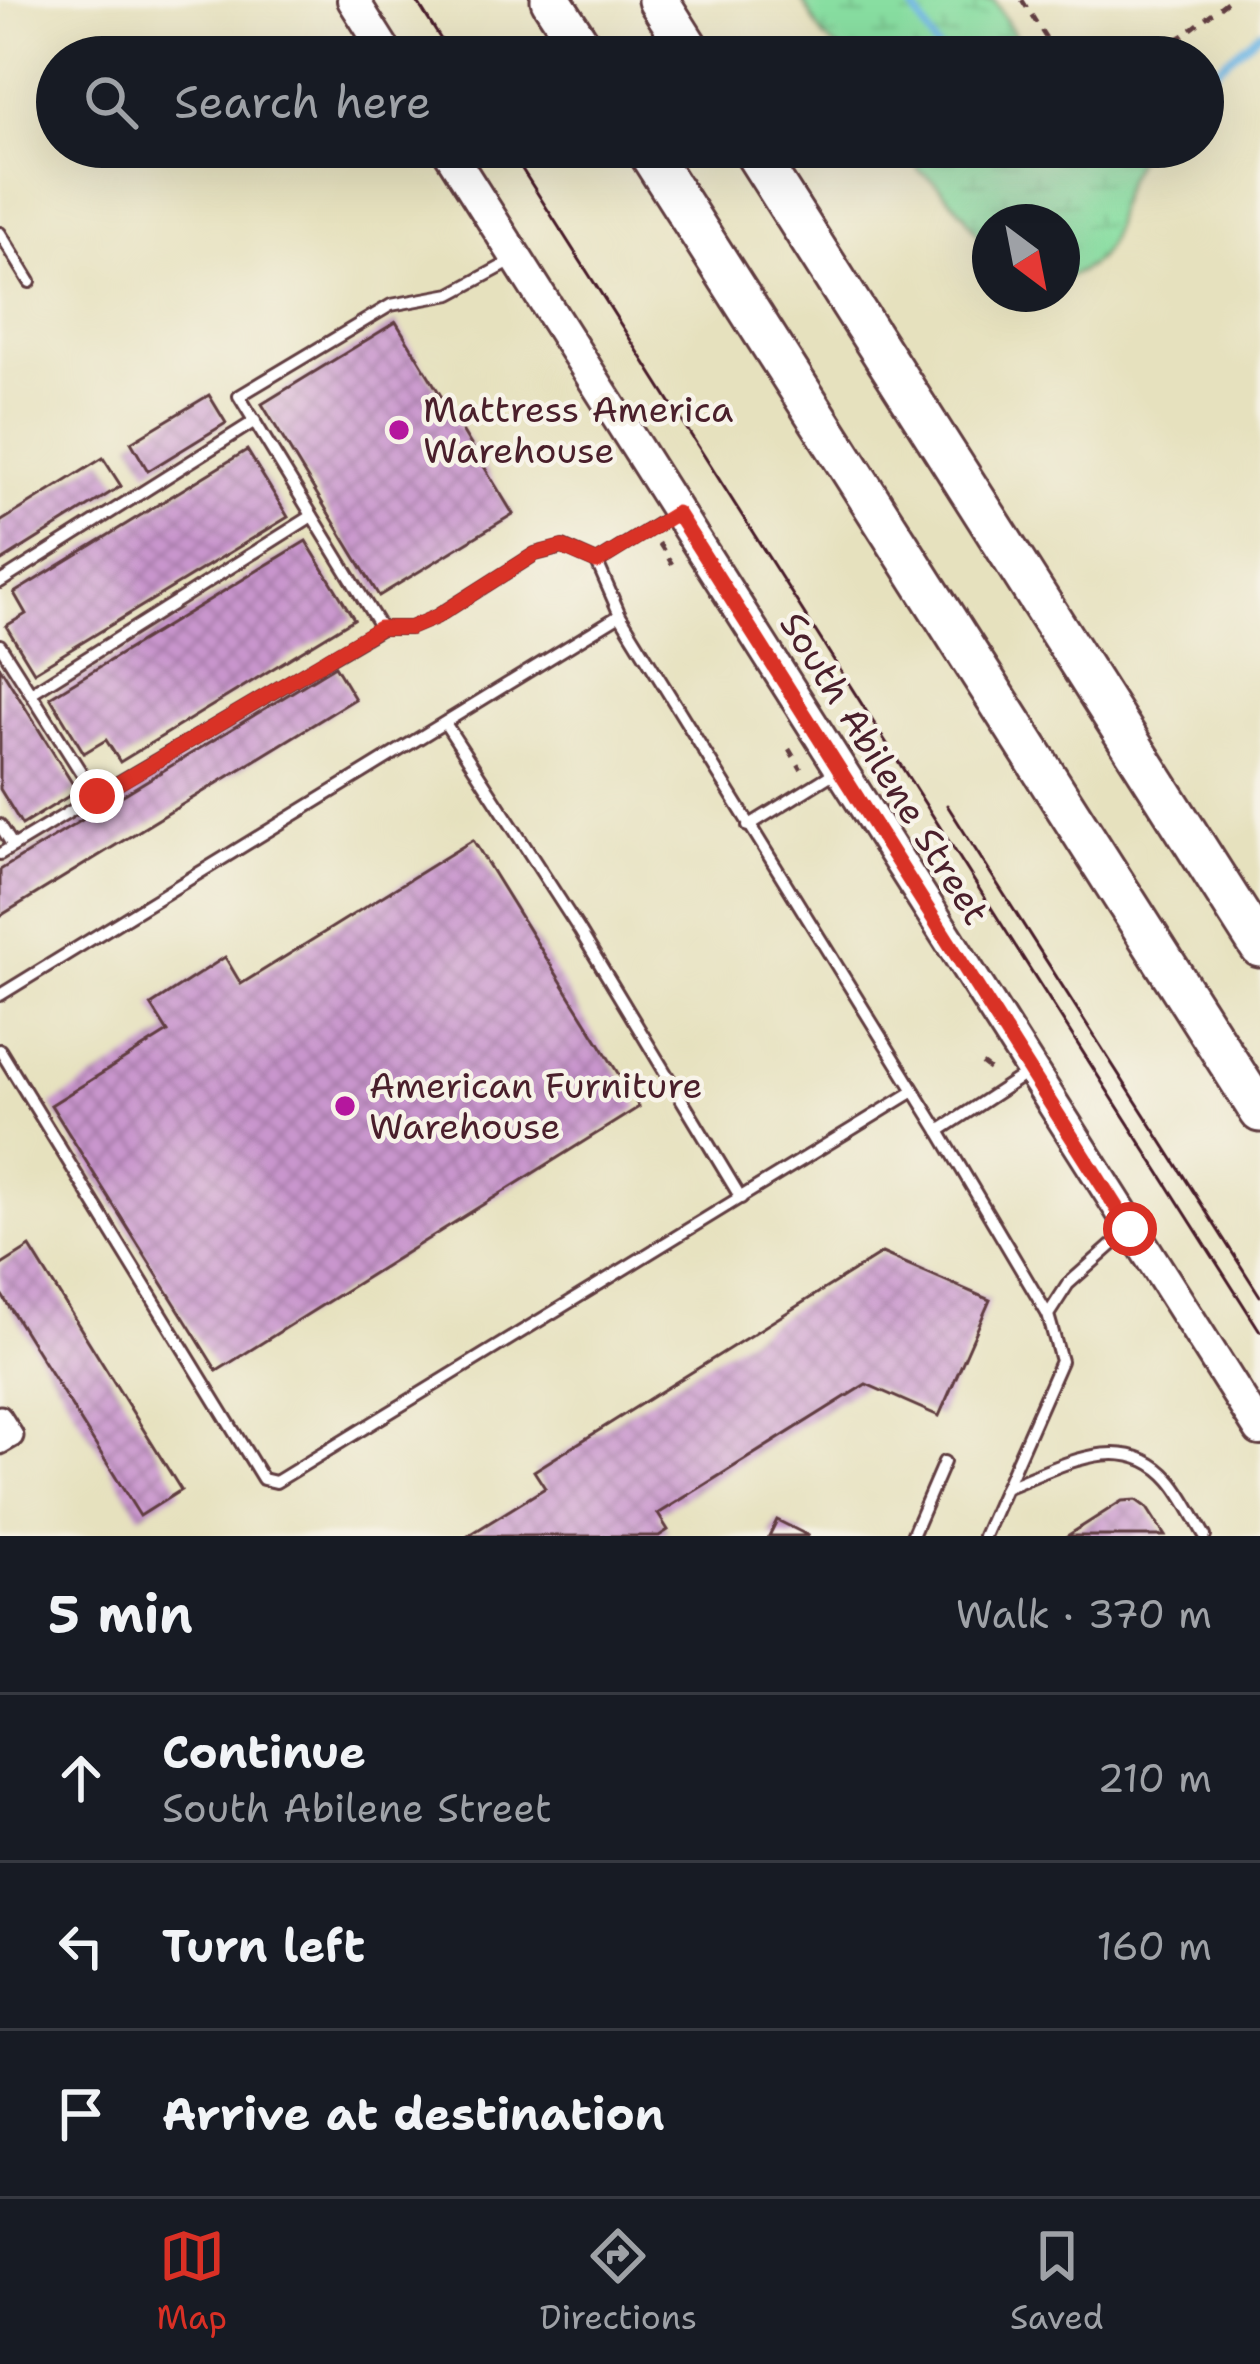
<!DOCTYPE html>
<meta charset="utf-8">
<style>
:root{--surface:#171b24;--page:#242831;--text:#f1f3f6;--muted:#9ea1a6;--line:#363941;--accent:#d93025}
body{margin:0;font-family:"Shantell Sans",sans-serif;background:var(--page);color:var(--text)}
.compass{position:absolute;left:972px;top:204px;width:108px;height:108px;border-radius:50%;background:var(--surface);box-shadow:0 12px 48px #0002;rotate:148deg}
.stop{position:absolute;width:36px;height:36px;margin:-27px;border:9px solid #d93025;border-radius:50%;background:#fff}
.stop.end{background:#d93025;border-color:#fff;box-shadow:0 3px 12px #0008}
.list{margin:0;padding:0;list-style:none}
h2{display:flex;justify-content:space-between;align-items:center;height:156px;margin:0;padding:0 48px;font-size:51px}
h2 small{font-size:39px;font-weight:400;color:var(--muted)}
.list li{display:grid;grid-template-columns:78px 1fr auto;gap:36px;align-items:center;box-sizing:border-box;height:168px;padding:0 48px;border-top:3px solid var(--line)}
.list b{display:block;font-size:45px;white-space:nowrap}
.list p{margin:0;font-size:39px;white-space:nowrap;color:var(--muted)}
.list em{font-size:39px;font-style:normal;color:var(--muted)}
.icon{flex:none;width:66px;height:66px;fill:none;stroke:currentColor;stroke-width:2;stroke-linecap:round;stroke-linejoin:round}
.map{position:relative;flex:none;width:1260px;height:1536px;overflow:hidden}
.search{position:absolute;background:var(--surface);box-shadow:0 12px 48px #0002;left:36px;right:36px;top:36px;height:132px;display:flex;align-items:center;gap:30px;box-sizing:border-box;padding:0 42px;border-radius:66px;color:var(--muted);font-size:45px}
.sheet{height:660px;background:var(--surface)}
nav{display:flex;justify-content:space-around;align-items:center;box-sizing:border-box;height:168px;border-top:3px solid var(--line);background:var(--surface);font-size:33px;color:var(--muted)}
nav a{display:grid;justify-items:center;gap:6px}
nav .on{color:var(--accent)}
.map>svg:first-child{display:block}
.wetland{fill:url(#wetland-marsh);stroke:#697e66;stroke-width:3}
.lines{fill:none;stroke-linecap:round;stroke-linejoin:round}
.stream{stroke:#6cb5e4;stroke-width:8}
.building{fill:url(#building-cross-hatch)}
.lane-casing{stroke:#613c41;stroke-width:16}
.street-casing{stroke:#613c41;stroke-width:27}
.secondary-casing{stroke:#613c41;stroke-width:36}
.highway-casing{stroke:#613c41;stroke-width:45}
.path{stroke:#613c41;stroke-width:4.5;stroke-dasharray:9 9;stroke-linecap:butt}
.lane{stroke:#fff;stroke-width:10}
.street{stroke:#fff;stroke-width:21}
.secondary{stroke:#fff;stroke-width:30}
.highway{stroke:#fff;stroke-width:39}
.tram{stroke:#4a1f2b;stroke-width:3}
.route{stroke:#d93025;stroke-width:15}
.poi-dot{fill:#b5179e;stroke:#f7f3e8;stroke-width:4.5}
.labels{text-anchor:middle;stroke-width:9;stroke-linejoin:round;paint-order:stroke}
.poi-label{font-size:36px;fill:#4a1f2b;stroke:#f7f3e8;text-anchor:start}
.street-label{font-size:36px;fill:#4a1f2b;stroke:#f7f3e8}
</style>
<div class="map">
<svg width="1260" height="1536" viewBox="0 0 1260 1536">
<defs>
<pattern id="wetland-marsh" width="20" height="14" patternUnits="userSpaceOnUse" patternTransform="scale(3)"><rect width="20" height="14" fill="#88dea1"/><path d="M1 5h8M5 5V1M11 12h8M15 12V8" fill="none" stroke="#77be8b"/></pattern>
<pattern id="building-cross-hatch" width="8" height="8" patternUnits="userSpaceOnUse" patternTransform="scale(3)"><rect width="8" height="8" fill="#c996cd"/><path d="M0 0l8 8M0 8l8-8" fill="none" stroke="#a57aa7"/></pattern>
</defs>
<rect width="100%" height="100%" fill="#f7f3e8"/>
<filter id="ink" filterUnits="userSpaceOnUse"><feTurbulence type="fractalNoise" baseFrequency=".00833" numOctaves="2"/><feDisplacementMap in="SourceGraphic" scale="24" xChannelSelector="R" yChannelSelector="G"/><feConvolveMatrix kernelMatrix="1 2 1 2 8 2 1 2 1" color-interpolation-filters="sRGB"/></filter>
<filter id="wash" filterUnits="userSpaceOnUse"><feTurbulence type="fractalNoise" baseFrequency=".004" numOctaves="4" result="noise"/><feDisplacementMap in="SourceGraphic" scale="48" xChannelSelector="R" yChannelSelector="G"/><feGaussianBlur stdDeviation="2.7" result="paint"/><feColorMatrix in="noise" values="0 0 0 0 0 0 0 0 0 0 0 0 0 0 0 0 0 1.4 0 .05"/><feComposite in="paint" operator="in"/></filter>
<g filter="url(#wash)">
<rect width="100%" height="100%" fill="#e6e1be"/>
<g class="wetland">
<polygon points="802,0 994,0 1028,57 849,57 824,38"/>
<path d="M916 147H1143C1138 158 1131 170 1126 181 1106 229 1123 258 1062 279V222H990V254L963 213 934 181 918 170Z"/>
</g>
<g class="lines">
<g class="stream">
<polyline points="909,0 942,57"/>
<polyline points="1203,80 1260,32"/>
<polyline points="1027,147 1064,152 1090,147"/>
</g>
</g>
<g id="blocks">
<g class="building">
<polygon points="98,41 108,57 73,57"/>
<polygon points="396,322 513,514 379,596 262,404"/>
<polygon points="209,395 226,423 148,471 131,442"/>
<polygon points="247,450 288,517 34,672 6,626 26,614 14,593"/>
<polygon points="103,458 121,486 0,562 0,522"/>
<polygon points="306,541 354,619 120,762 106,740 84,753 50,697"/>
<polygon points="335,666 355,699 0,916 0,870"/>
<polygon points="0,667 77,791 22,825 0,789"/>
<polygon points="473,840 639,1107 217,1371 51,1105 168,1032 151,1005 225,957 241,984"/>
<polygon points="30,1247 181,1490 140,1516 0,1292 0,1266"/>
<polygon points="882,1253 990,1300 939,1416 866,1384 658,1514 668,1530 659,1536 468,1536 545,1488 534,1471"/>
<polygon points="1136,1500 1147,1508 1165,1536 1067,1536 1122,1501"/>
<polygon points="777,1520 809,1536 769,1536"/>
</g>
</g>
</g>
<g filter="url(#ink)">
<use href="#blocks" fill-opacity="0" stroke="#613c41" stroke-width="3"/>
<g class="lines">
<defs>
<g id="lane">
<polyline points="0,233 30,282"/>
<polyline points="514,260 451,294 391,305 239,396 381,628 410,628 436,617 535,554 563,547 597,562 673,515"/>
<polyline points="597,562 620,615 939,1131 1027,1073"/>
<polyline points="0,582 255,421"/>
<polyline points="0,645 96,796 381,628"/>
<polyline points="31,693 312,516"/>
<polyline points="445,723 580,931 741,1198"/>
<polyline points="0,825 13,846"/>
<polyline points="748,826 837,771"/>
<polyline points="0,854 96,796"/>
<polyline points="0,995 620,615"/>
<polyline points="0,1050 263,1479 276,1482 914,1091"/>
<polyline points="939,1131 1048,1315"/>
<path d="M1005 1488C1058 1468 1124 1427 1170 1480 1184 1496 1194 1518 1205 1536"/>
<polyline points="912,1536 944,1462"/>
<polyline points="984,1536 1061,1361 1048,1315 1068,1284 1129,1230"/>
</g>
<polyline id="street" points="0,1417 12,1436 0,1443"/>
<g id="secondary">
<polyline points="353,0 389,57"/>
<polyline points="446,147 1260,1430"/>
</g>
<g id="highway">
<polyline points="551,0 588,57"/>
<polyline points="658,0 694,57"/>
<polyline points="645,147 1260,1112"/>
<polyline points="751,147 1260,947"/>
</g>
</defs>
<use href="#lane" class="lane-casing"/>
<use href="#street" class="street-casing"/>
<use href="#secondary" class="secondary-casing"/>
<use href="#highway" class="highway-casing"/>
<g class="path">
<polyline points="1022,0 1058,57"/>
<polyline points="1145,57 1184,35 1229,0"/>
<polyline points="404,147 410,157"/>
<polyline points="659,543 672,564"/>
<polyline points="789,749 801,769"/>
<polyline points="982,1064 994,1073"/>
</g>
<use href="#lane" class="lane"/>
<use href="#street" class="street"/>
<use href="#secondary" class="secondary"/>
<use href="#highway" class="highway"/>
<g class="tram">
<polyline points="416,0 452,57"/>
<polyline points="508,147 1260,1331"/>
<polyline points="947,805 1260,1296"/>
</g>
</g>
</g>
<g class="lines" filter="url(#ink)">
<polyline class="route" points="97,796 380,628 410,628 436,617 535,554 562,547 597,562 677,513 1130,1229"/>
</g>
<g class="poi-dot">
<circle cx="399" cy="430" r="12"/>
<circle cx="345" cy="1106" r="12"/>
</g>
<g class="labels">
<g class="poi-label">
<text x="423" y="422">Mattress America<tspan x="423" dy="41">Warehouse</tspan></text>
<text x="369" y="1098">American Furniture<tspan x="369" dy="41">Warehouse</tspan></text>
</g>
<g class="street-label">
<text transform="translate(885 768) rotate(58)" y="13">South Abilene Street</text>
</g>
</g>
</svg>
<svg class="compass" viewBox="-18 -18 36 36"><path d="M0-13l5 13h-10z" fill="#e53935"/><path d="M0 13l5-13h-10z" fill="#9ea1a6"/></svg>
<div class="stop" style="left:1130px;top:1229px"></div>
<div class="stop end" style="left:97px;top:796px"></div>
<div class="search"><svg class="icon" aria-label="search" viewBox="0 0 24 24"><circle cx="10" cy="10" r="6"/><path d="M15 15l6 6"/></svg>Search here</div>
</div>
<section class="sheet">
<h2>5 min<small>Walk · 370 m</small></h2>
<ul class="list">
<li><svg class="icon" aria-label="ahead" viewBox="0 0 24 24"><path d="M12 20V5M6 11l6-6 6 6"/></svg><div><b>Continue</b><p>South Abilene Street</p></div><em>210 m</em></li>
<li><svg class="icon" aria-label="left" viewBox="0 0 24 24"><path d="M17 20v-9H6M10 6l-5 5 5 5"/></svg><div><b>Turn left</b></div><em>160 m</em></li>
<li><svg class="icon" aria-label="arrive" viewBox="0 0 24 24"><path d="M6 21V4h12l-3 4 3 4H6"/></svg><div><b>Arrive at destination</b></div></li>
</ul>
</section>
<nav>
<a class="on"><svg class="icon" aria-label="map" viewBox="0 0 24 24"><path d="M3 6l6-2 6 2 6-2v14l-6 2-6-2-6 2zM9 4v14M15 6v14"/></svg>Map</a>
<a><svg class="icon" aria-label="directions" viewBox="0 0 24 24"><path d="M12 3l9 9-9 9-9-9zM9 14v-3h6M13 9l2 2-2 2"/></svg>Directions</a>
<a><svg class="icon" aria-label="saved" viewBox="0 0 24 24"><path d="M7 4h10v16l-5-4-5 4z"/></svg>Saved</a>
</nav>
